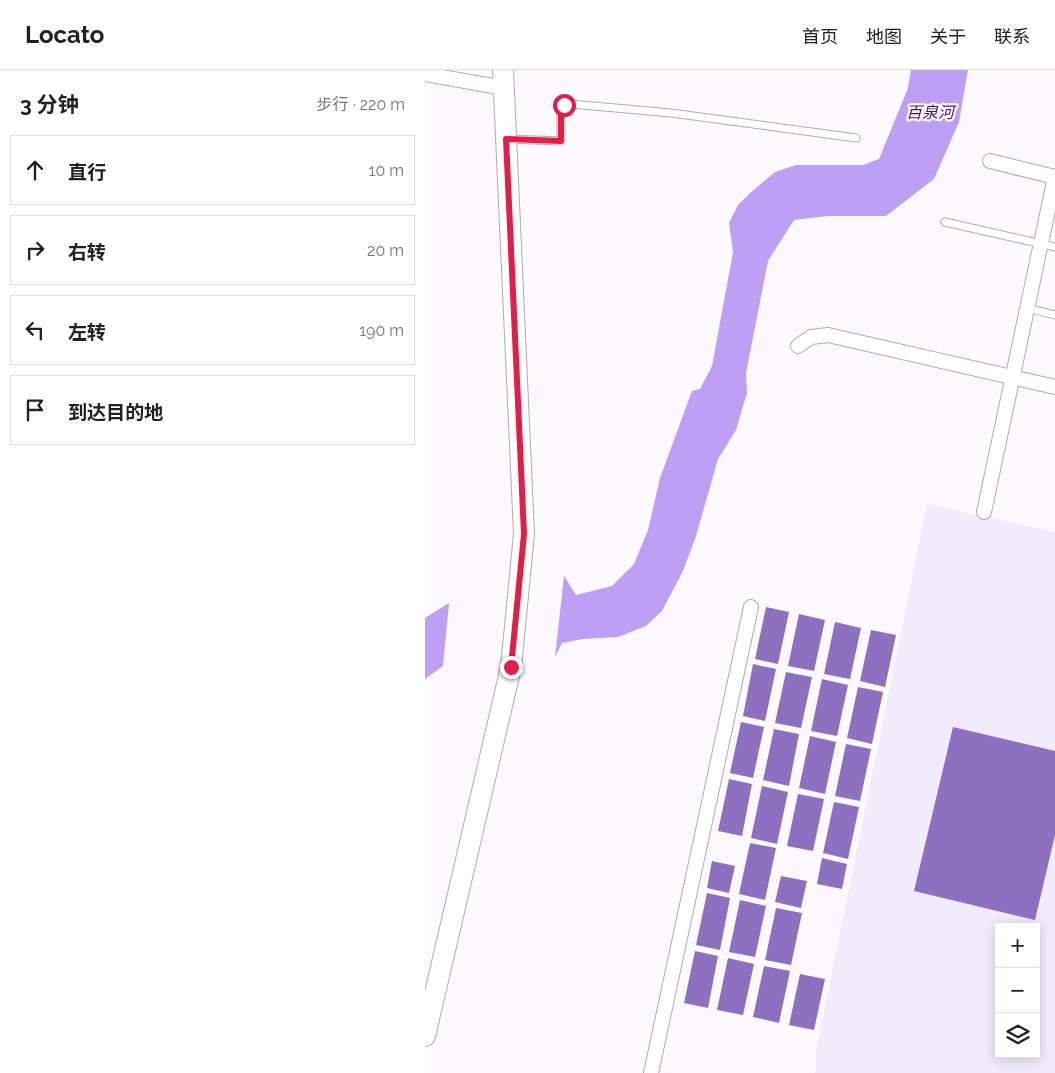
<!DOCTYPE html>
<html lang="zh">
<meta charset="utf-8">
<style>
:root{--surface:#fff;--page:#f6f6f6;--text:#202124;--muted:#757577;--line:#e0e0e0}
body{margin:0;font-family:Raleway,"Noto Sans SC",sans-serif;background:var(--page);color:var(--text)}
.controls{position:absolute;right:15px;bottom:15px;display:grid;overflow:hidden;border-radius:0px;box-shadow:0 2px 12px #0003}
.controls button{width:45px;height:45px;display:grid;place-items:center;padding:0;border:0;border-bottom:1px solid var(--line);background:var(--surface);color:var(--text);font:25px sans-serif}
.stop{position:absolute;width:15px;height:15px;margin:-11px;border:4px solid #e11d48;border-radius:50%;background:#fff}
.stop.end{background:#e11d48;border-color:#fff;box-shadow:0 1px 5px #0008}
.list{margin:0;padding:0;list-style:none}
h2{display:flex;justify-content:space-between;align-items:center;height:65px;margin:0;padding:0 20px;font-size:21px}
h2 small{font-size:16px;font-weight:400;color:var(--muted)}
.list li{display:grid;grid-template-columns:32px 1fr auto;gap:15px;align-items:center;box-sizing:border-box;height:70px;margin:0 10px 10px;padding:0 10px;border:1px solid var(--line);border-radius:0px}
.list b{display:block;font-size:19px;white-space:nowrap}
.list em{font-size:16px;font-style:normal;color:var(--muted)}
.icon{flex:none;width:28px;height:28px;fill:none;stroke:currentColor;stroke-width:2;stroke-linecap:round;stroke-linejoin:round}
.map{position:relative;flex:none;width:630px;height:1003px;overflow:hidden}
header{display:flex;align-items:center;gap:30px;box-sizing:border-box;height:70px;padding:0 25px;background:var(--surface);border-bottom:1px solid var(--line)}
header strong{font-size:24px}
nav{display:flex;gap:28px;margin-inline-start:auto;font-size:18px}
main{display:flex}
aside{flex:1;background:var(--surface)}
.map>svg:first-child{display:block}
.built{fill:#f1ecfc;fill-rule:evenodd}
.water{fill:#bd9ff3}
.building{fill:#8e70c0}
.lines{fill:none;stroke-linecap:round;stroke-linejoin:round}
.lane-casing{stroke:#aea9ba;stroke-width:9}
.street-casing{stroke:#aea9ba;stroke-width:16}
.secondary-casing{stroke:#aea9ba;stroke-width:22}
.lane{stroke:#fff;stroke-width:7}
.street{stroke:#fff;stroke-width:14}
.secondary{stroke:#fff;stroke-width:20}
.route{stroke:#e11d48;stroke-width:6}
.labels{text-anchor:middle;stroke-width:4.5;stroke-linejoin:round;paint-order:stroke}
.water-label{font-size:16px;font-style:italic;fill:#431474;stroke:#fcfafe}
</style>
<header>
<strong>Locato</strong>
<nav><a>首页</a><a>地图</a><a>关于</a><a>联系</a></nav>
</header>
<main>
<aside>
<h2>3 分钟<small>步行 · 220 m</small></h2>
<ul class="list">
<li><svg class="icon" aria-label="ahead" viewBox="0 0 24 24"><path d="M12 20V5M6 11l6-6 6 6"/></svg><div><b>直行</b></div><em>10 m</em></li>
<li><svg class="icon" aria-label="right" viewBox="0 0 24 24"><path d="M7 20v-9h11M14 6l5 5-5 5"/></svg><div><b>右转</b></div><em>20 m</em></li>
<li><svg class="icon" aria-label="left" viewBox="0 0 24 24"><path d="M17 20v-9H6M10 6l-5 5 5 5"/></svg><div><b>左转</b></div><em>190 m</em></li>
<li><svg class="icon" aria-label="arrive" viewBox="0 0 24 24"><path d="M6 21V4h12l-3 4 3 4H6"/></svg><div><b>到达目的地</b></div></li>
</ul>
</aside>
<div class="map">
<svg width="630" height="1003" viewBox="0 0 630 1003">
<rect width="100%" height="100%" fill="#fcfafe"/>
<path class="built" d="M502 434 630 462V1003H390L391 981ZM574 857H611V984H574Z"/>
<g class="water">
<polygon points="486,0 543,0 534,52 509,109 461,146 403,146 369,150 343,191 321,303 322,323 311,360 293,389 271,466 258,501 237,541 221,556 193,567 158,569 137,573 130,587 139,506 151,525 187,516 209,494 223,460 235,408 267,321 275,319 287,296 308,182 304,153 313,135 324,124 350,102 371,95 438,95 454,89 483,18"/>
<polygon points="24,533 18,596 0,609 0,548"/>
</g>
<g class="building">
<polygon points="341,537 364,542 353,594 330,589"/>
<polygon points="374,544 400,550 389,601 363,596"/>
<polygon points="410,552 436,558 425,609 399,604"/>
<polygon points="446,560 471,565 460,617 435,611"/>
<polygon points="328,594 351,599 340,651 318,646"/>
<polygon points="361,602 387,607 376,658 350,653"/>
<polygon points="397,609 423,615 412,666 386,661"/>
<polygon points="433,617 458,622 447,674 422,668"/>
<polygon points="316,652 339,657 328,708 305,703"/>
<polygon points="528,657 630,681 630,765 610,850 489,821"/>
<polygon points="349,659 374,664 364,716 338,710"/>
<polygon points="385,666 411,672 400,724 374,718"/>
<polygon points="421,674 446,679 435,731 410,726"/>
<polygon points="304,709 327,714 317,766 293,761"/>
<polygon points="337,716 363,722 352,774 326,768"/>
<polygon points="373,724 399,729 388,781 362,776"/>
<polygon points="409,732 434,737 423,789 398,783"/>
<polygon points="325,773 351,778 340,830 314,824"/>
<polygon points="397,788 422,794 417,819 392,814"/>
<polygon points="287,791 310,796 304,823 282,818"/>
<polygon points="356,806 382,811 376,838 350,832"/>
<polygon points="282,823 305,828 295,880 271,875"/>
<polygon points="315,830 341,836 330,887 304,882"/>
<polygon points="351,838 377,843 366,895 340,890"/>
<polygon points="270,881 293,886 283,938 259,933"/>
<polygon points="303,888 329,894 318,945 292,940"/>
<polygon points="339,896 365,901 354,953 328,947"/>
<polygon points="375,904 400,909 389,960 364,955"/>
</g>
<g class="lines">
<defs>
<g id="lane">
<polyline points="83,69 136,71 136,41 139,35 146,34 246,43 431,68"/>
<polyline points="520,152 630,177"/>
<polyline points="602,238 630,245"/>
</g>
<g id="street">
<polyline points="0,4 79,18"/>
<polyline points="565,91 630,107"/>
<polyline points="373,276 386,267 403,265 630,317"/>
<polyline points="559,442 630,107"/>
<polyline points="226,1003 326,537"/>
</g>
<polyline id="secondary" points="0,966 86,597 99,464 78,0"/>
</defs>
<use href="#lane" class="lane-casing"/>
<use href="#street" class="street-casing"/>
<use href="#secondary" class="secondary-casing"/>
<use href="#lane" class="lane"/>
<use href="#street" class="street"/>
<use href="#secondary" class="secondary"/>
</g>
<g class="lines">
<polyline class="route" points="86,597 99,464 81,69 136,71 136,41 139,35"/>
</g>
<g class="labels">
<g class="water-label">
<text x="505" y="48">百泉河</text>
</g>
</g>
</svg>
<div class="controls">
<button>+</button>
<button>−</button>
<button><svg class="icon" aria-label="layers" viewBox="0 0 24 24"><path d="M12 4l9 5-9 5-9-5zM3 14l9 5 9-5"/></svg></button>
</div>
<div class="stop" style="left:139px;top:35px"></div>
<div class="stop end" style="left:86px;top:597px"></div>
</div>
</main>
